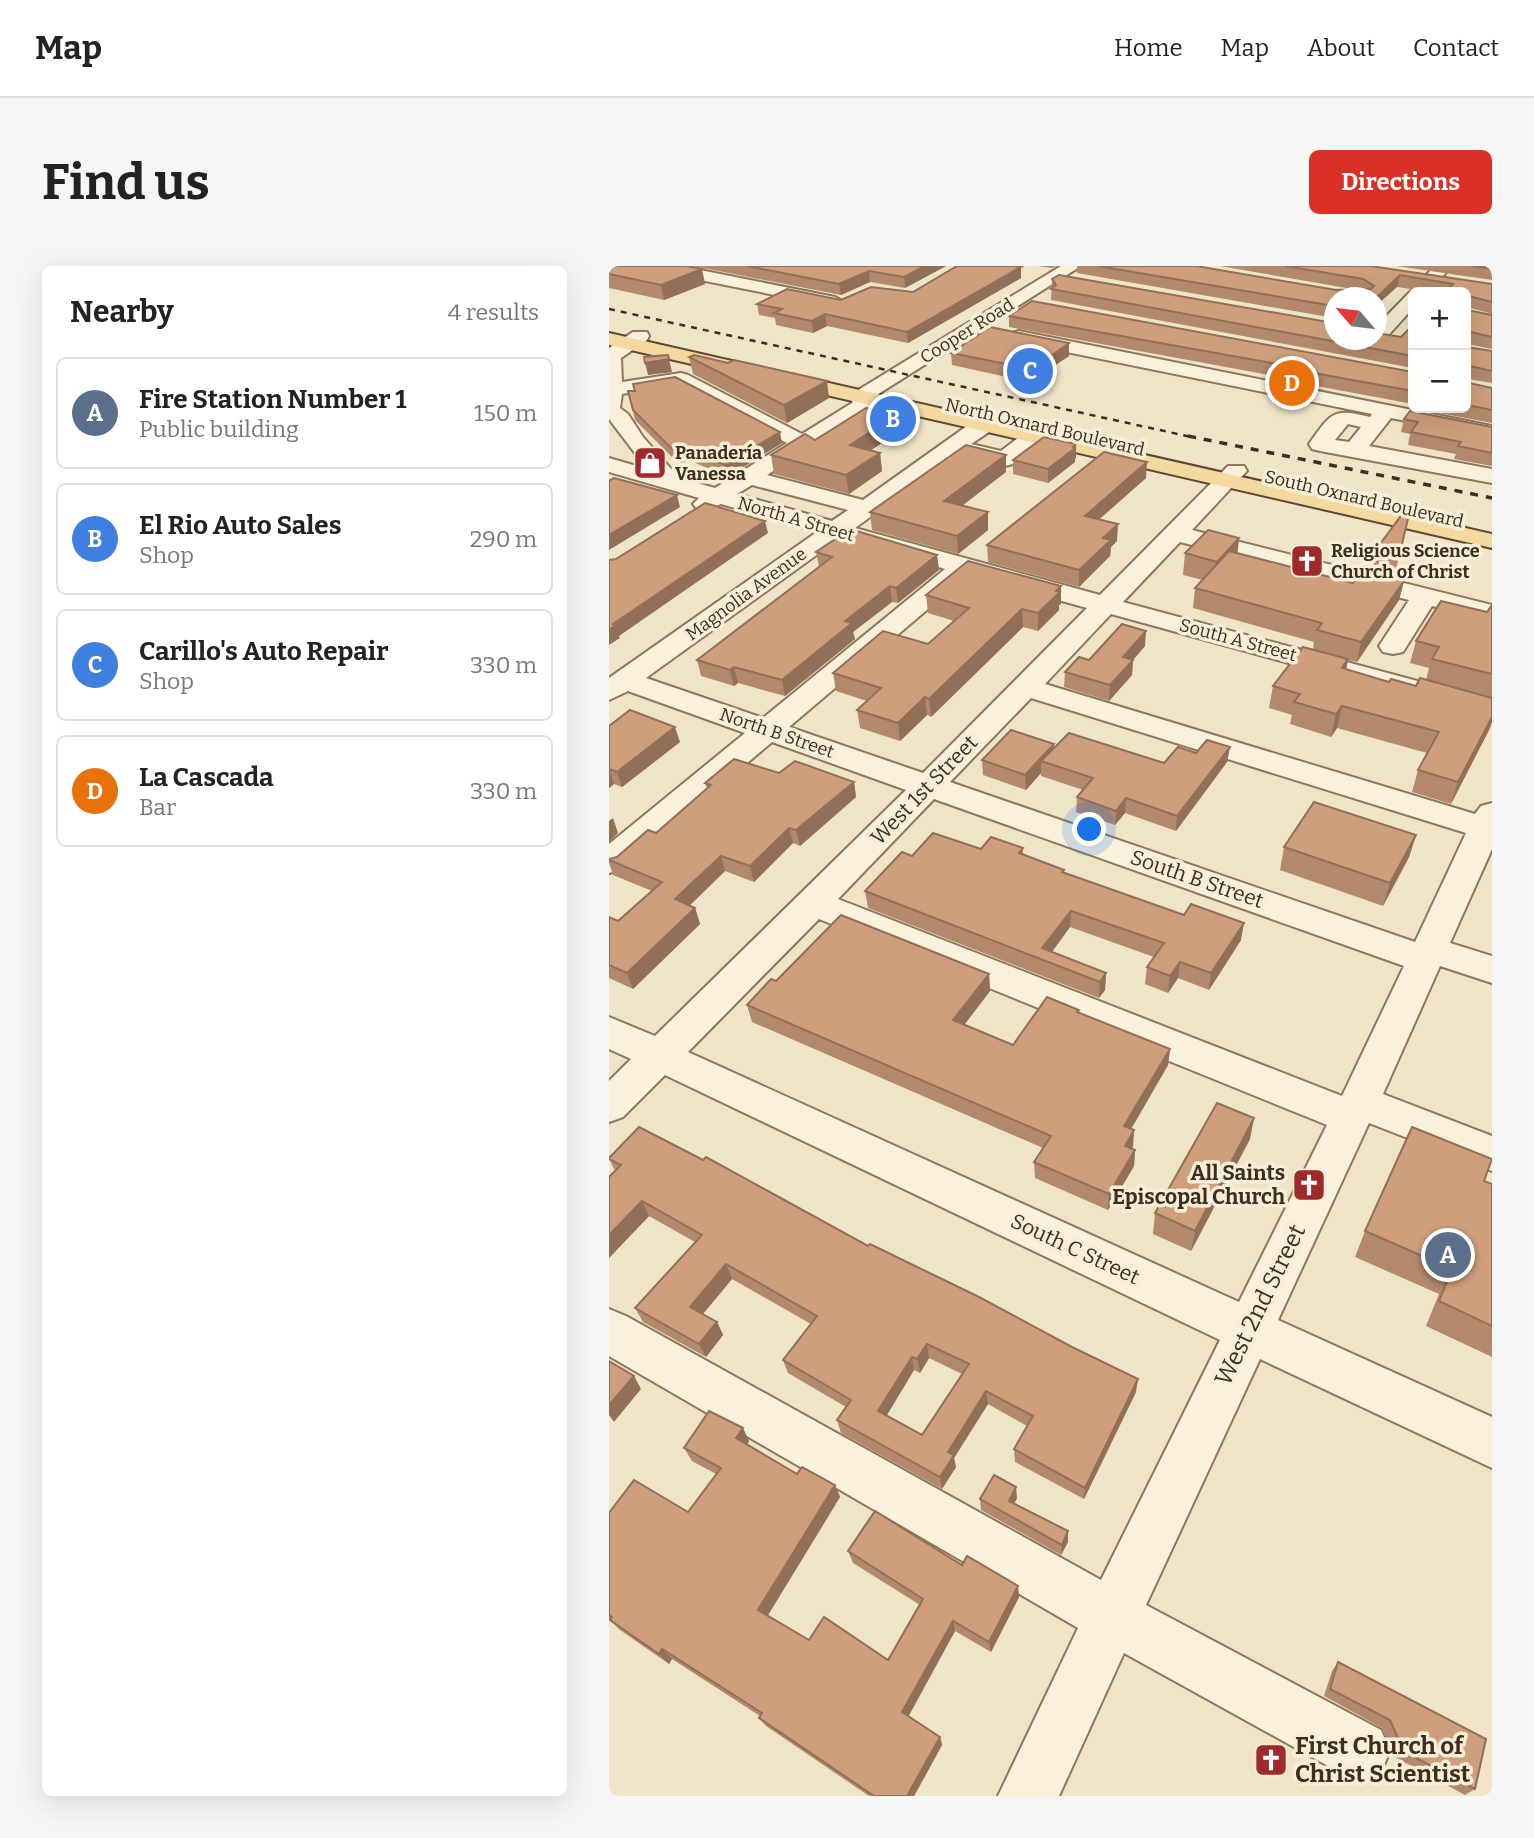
<!DOCTYPE html>
<meta charset="utf-8">
<style>
:root{--surface:#fff;--page:#f6f6f6;--text:#222;--muted:#767676;--line:#e0e0e0;--accent:#d93025}
body{margin:0;font-family:Bitter,serif;background:var(--page);color:var(--text)}
.controls{position:absolute;right:21px;top:21px;display:grid;overflow:hidden;border-radius:10px;box-shadow:0 7px 28px #0002}
.controls button{width:63px;height:63px;display:grid;place-items:center;padding:0;border:0;border-bottom:2px solid var(--line);background:var(--surface);color:var(--text);font:35px sans-serif}
.compass{position:absolute;left:715px;top:21px;width:63px;height:63px;border-radius:50%;background:var(--surface);box-shadow:0 7px 28px #0002;rotate:298deg}
.you{position:absolute;left:481px;top:564px;width:24px;height:24px;margin:-18px;border:5px solid #fff;border-radius:50%;background:#1a73e8;box-shadow:0 0 0 10px #1a73e833}
.badge{display:grid;place-items:center;width:46px;height:46px;border-radius:50%;background:var(--accent);color:#fff;font-size:23px;font-weight:700}
.pin{position:absolute;translate:-50% -50%;border:4px solid #fff;box-shadow:0 2px 7px #0006}
.list{margin:0;padding:0;list-style:none}
h2{display:flex;justify-content:space-between;align-items:center;height:91px;margin:0;padding:0 28px;font-size:30px}
h2 small{font-size:23px;font-weight:400;color:var(--muted)}
.list li{display:grid;grid-template-columns:46px 1fr auto;gap:21px;align-items:center;box-sizing:border-box;height:112px;margin:0 14px 14px;padding:0 14px;border:2px solid var(--line);border-radius:10px}
.list b{display:block;font-size:26px;white-space:nowrap}
.list p{margin:0;font-size:23px;white-space:nowrap;color:var(--muted)}
.list em{font-size:23px;font-style:normal;color:var(--muted)}
.map{position:relative;flex:none;width:883px;height:1530px;overflow:hidden;border-radius:10px}
header{display:flex;align-items:center;gap:42px;box-sizing:border-box;height:98px;padding:0 35px;background:var(--surface);border-bottom:2px solid var(--line)}
header strong{font-size:33px}
nav{display:flex;gap:38px;margin-inline-start:auto;font-size:24px}
.intro{display:flex;align-items:center;justify-content:space-between;box-sizing:border-box;height:168px;padding:0 42px}
h1{margin:0;font-size:49px}
.button{padding:18px 32px;border-radius:10px;background:var(--accent);color:#fff;font-size:24px;font-weight:700}
main{display:flex;gap:42px;padding:0 42px}
aside{flex:1;background:var(--surface);border-radius:10px;box-shadow:0 7px 28px #0002}
.map>svg:first-child{display:block}
.lines{fill:none;stroke-linecap:round;stroke-linejoin:round}
.minor-casing{stroke:#8d765c;stroke-width:4}
.major-casing{stroke:#5b4430;stroke-width:4}
.minor{fill:#faf1dc;fill-rule:evenodd}
.major{fill:#f3d9a0;fill-rule:evenodd}
.rail-far1{stroke:#3d2e20;stroke-width:2.5;stroke-dasharray:6 6;stroke-linecap:butt}
.rail{stroke:#3d2e20;stroke-width:3.5;stroke-dasharray:8 8;stroke-linecap:butt}
.wall{fill:#b2896c;fill-rule:evenodd}
.shaded-wall{fill:#916f58}
.building{fill:#cf9f7d;stroke:#916f58;stroke-width:2;fill-rule:evenodd}
.labels{text-anchor:middle;stroke-width:7;stroke-linejoin:round;paint-order:stroke}
.far-street-label{font-size:18px;fill:#3d2e20;stroke:#f7eed8}
.far-poi-label{font-size:18px;font-weight:bold;fill:#3d2e20;stroke:#f7eed8;text-anchor:start}
.street-label{font-size:21px;fill:#3d2e20;stroke:#f7eed8}
.poi-label{font-size:21px;font-weight:bold;fill:#3d2e20;stroke:#f7eed8;text-anchor:end}
.near-street-label{font-size:24px;fill:#3d2e20;stroke:#f7eed8}
.near-poi-label{font-size:24px;font-weight:bold;fill:#3d2e20;stroke:#f7eed8;text-anchor:start}
</style>
<header>
<strong>Map</strong>
<nav><a>Home</a><a>Map</a><a>About</a><a>Contact</a></nav>
</header>
<div class="intro"><h1>Find us</h1><a class="button">Directions</a></div>
<main>
<aside>
<h2>Nearby<small>4 results</small></h2>
<ul class="list">
<li><span class="badge" style="background:#5c6f8a">A</span><div><b>Fire Station Number 1</b><p>Public building</p></div><em>150 m</em></li>
<li><span class="badge" style="background:#3f7fe0">B</span><div><b>El Rio Auto Sales</b><p>Shop</p></div><em>290 m</em></li>
<li><span class="badge" style="background:#3f7fe0">C</span><div><b>Carillo's Auto Repair</b><p>Shop</p></div><em>330 m</em></li>
<li><span class="badge" style="background:#e8710a">D</span><div><b>La Cascada</b><p>Bar</p></div><em>330 m</em></li>
</ul>
</aside>
<div class="map">
<svg width="883" height="1530" viewBox="0 0 883 1530">
<rect width="100%" height="100%" fill="#f0e4c8"/>
<g class="lines">
<defs>
<g id="minor">
<polygon points="38,0 71,0 226,31 235,36 226,41 46,5"/>
<path d="M452 0H472L263 132 264 139 261 143 158 209 254 234 358 160C368 156 375 153 385 156L389 160 362 178 392 185 417 166H433L436 171 433 176 404 198 396 200 348 188 246 262 491 329 619 200H635L638 205 583 264 883 339V355L823 340 794 386 784 388 774 386 770 380 800 334 571 276 514 336 883 435V453L502 348 436 418 866 548 872 540 883 537V583L841 677 883 690V717L831 700 774 828 883 870V905L760 857 669 1054 883 1151V1202L651 1093 537 1339 772 1464 781 1485 772 1506 751 1515 730 1506 515 1387 450 1530H389L469 1362 0 1090V1043L17 1050 492 1314 611 1074 56 809 14 851 0 856V815L22 793 0 783V751L46 770 297 524 163 476 12 604 0 607V578L136 467 19 425 0 434V412L208 266 112 238 96 245 88 243 84 238 90 232 0 206V192L38 203 0 153V82L24 66H38L40 70 38 74 12 92 13 116 72 107 79 109 193 168 243 137 246 126ZM69 119 178 177 106 222 70 212 34 171 19 148 11 142 13 128ZM143 219 239 244 223 255 128 228ZM231 272 336 303 154 452 37 412ZM359 309 478 342 314 507 180 461ZM422 432 857 567 806 676 341 516ZM325 533 795 700 733 830 229 633ZM210 653 718 859 630 1036 79 786Z"/>
<polygon points="826,0 843,0 819,26 804,26 804,42 775,74 761,74 768,74 768,60"/>
<path d="M410 65 883 160V172L782 152 760 180 883 203V217L711 185 703 183 700 178C723 146 723 142 761 151L763 148 403 75 401 71 403 67ZM739 158 752 161 740 176 726 174Z"/>
</g>
<polygon id="major" points="0,67 883,268 883,282 0,79"/>
</defs>
<use href="#minor" class="minor-casing"/>
<use href="#major" class="major-casing"/>
<use href="#minor" class="minor"/>
<use href="#major" class="major"/>
<polyline class="rail-far1" points="0,43 587,172"/>
<polyline class="rail" points="579,170 883,232"/>
</g>
<g class="wall">
<polygon points="84,0 337,0 296,22 261,16 232,29"/>
<polygon points="429,0 447,0 443,2"/>
<polygon points="468,0 587,0 727,24 749,24 611,0 761,0 883,18 883,48 858,41 858,44 883,49 883,83 858,78 858,81 883,85 883,117 859,113 860,117 883,122 883,157 810,143 810,142 857,142 857,26 822,26 788,21 725,32 725,52 468,7"/>
<polygon points="787,0 883,0 883,14"/>
<polygon points="412,1 412,12 299,77 218,60 204,67 167,59 166,52 150,49 148,38 232,34 304,26"/>
<polygon points="0,2 96,18 55,34 0,22"/>
<polygon points="443,13 725,74 792,71 804,59 804,102 442,34"/>
<polygon points="400,50 804,106 804,138 670,113 671,111 400,61"/>
<polygon points="460,77 460,90 439,104 433,96 407,113 343,99 342,87"/>
<polygon points="80,91 220,132 178,157 84,108"/>
<polygon points="19,125 173,177 118,211 80,194 72,197 64,192 26,154"/>
<polygon points="795,153 883,161 883,200 845,193 847,188 799,179 801,168 792,166"/>
<polygon points="289,166 262,184 271,187 273,205 240,228 165,208 162,189 206,174"/>
<polygon points="467,192 466,193 466,196 439,217 404,208 404,194"/>
<polygon points="397,206 353,239 379,264 349,288 263,264 261,246"/>
<polygon points="537,212 490,253 508,275 502,281 501,290 470,321 379,296 378,279"/>
<polygon points="801,244 785,312 795,315 790,334 748,396 739,394 737,404 780,416 807,420 817,414 820,402 801,397 807,375 878,346 883,339 883,456 880,464 842,538 803,526 809,504 818,487 728,462 722,471 681,458 683,449 660,442 664,420 704,383 705,376 584,342 586,322 594,314 574,309 576,287 630,272 628,287 744,317 762,306 766,285"/>
<polygon points="207,286 328,289 330,304 289,337 283,336 244,366 246,373 176,430 129,417 125,420 92,410 88,394 210,301"/>
<polygon points="452,320 452,338 450,339 450,344 429,365 414,361 322,451 318,449 291,475 251,462 248,444 258,435 227,425 224,407 319,378 345,355 319,347 317,329"/>
<polygon points="536,380 524,394 523,409 500,435 455,421 456,406 480,394"/>
<polygon points="0,460 71,476 13,521 5,518 0,522"/>
<polygon points="621,481 618,496 567,565 516,547 506,559 467,546 468,531 474,524 432,510 432,507 417,524 374,509 373,494 445,482 555,497 587,487"/>
<polygon points="170,507 245,516 247,531 191,580 184,577 145,616 116,605 80,640 86,642 91,658 24,723 0,712 0,651 9,655 43,625 4,609 0,597 0,593 8,591 47,567 98,523 96,517"/>
<polygon points="807,569 800,591 774,640 671,604 675,581"/>
<polygon points="414,582 414,589 455,604 455,607 632,674 600,724 569,712 559,727 536,718 538,701 545,691 461,661 443,686 497,707 496,724 490,732 259,642 256,625 303,590 372,583"/>
<polygon points="380,708 381,725 355,759 404,779 470,744 470,747 561,783 559,799 522,863 525,864 523,882 526,884 525,900 499,944 426,912 425,896 434,882 143,756 138,739 167,715"/>
<polygon points="641,873 582,985 544,968 546,947"/>
<path d="M0 892 527 1126 475 1233 406 1196 405 1183 418 1160 379 1138 345 1192 347 1201 333 1223 232 1167 228 1154 237 1141 179 1107 174 1094 202 1058 123 1013 94 1048 108 1056 114 1069 97 1091 34 1056 26 1042 86 976 40 950 0 992V911L6 905ZM320 1092 353 1108 313 1169 278 1149 305 1104 311 1107Z"/>
<polygon points="875,915 883,918 883,1091 817,1060 830,1028 746,991 756,965"/>
<polygon points="140,1175 138,1179 188,1208 226,1219 231,1231 159,1349 200,1374 279,1394 311,1339 244,1297 239,1285 353,1299 409,1320 410,1331 382,1386 346,1365 299,1450 331,1471 333,1479 305,1530 260,1530 157,1460 150,1452 151,1450 63,1393 60,1398 11,1364 0,1353 0,1247 79,1246 107,1208 83,1195 75,1182"/>
<polygon points="408,1232 405,1237 459,1265 459,1276 452,1289 372,1244 371,1233"/>
<polygon points="729,1396 866,1523 856,1529 782,1489 783,1484 773,1462 715,1430 723,1405"/>
</g>
<g class="shaded-wall">
<polygon points="316,0 337,0 296,22 295,11"/>
<polygon points="412,1 412,12 299,77 298,66"/>
<polygon points="93,3 96,18 55,34 52,19"/>
<polygon points="260,5 261,16 232,29 230,18"/>
<polygon points="791,9 788,21 767,40 767,32"/>
<polygon points="216,48 218,60 204,67 203,55"/>
<polygon points="460,77 460,90 439,104 439,92"/>
<polygon points="433,83 433,96 407,113 407,100"/>
<polygon points="60,93 63,106 39,109 36,97"/>
<polygon points="218,115 220,132 178,157 175,139"/>
<polygon points="287,149 289,166 243,197 241,179"/>
<polygon points="171,166 173,177 118,211 116,199"/>
<polygon points="467,178 467,192 466,193 466,196 439,217 439,203"/>
<polygon points="78,183 80,194 72,197 69,186"/>
<polygon points="271,187 273,205 240,228 237,209"/>
<polygon points="397,189 397,206 336,253 335,235"/>
<polygon points="538,196 537,212 476,266 476,250"/>
<polygon points="68,229 71,241 0,284 0,269"/>
<polygon points="379,246 379,264 349,288 348,270"/>
<polygon points="156,255 159,267 10,370 11,372 0,379 0,364 4,358"/>
<polygon points="509,258 508,275 502,281 501,290 470,321 470,304 494,272"/>
<polygon points="630,272 628,293 606,317 608,296"/>
<polygon points="328,289 330,304 289,337 287,322"/>
<polygon points="795,315 790,334 748,396 752,376"/>
<polygon points="281,320 283,336 244,366 246,373 176,430 173,414 236,355"/>
<polygon points="452,320 452,338 450,339 450,344 429,365 429,347"/>
<polygon points="413,343 414,361 322,451 320,433"/>
<polygon points="537,365 536,380 524,394 523,409 500,435 501,419 514,391"/>
<polygon points="739,393 735,415 733,402"/>
<polygon points="125,401 129,417 125,420 121,404"/>
<polygon points="316,431 318,449 291,475 289,457"/>
<polygon points="733,440 728,462 722,471 727,448"/>
<polygon points="883,451 883,456 880,464 842,538 849,516"/>
<polygon points="66,461 71,476 13,521 8,506"/>
<polygon points="445,478 445,493 432,495 432,507 417,524 416,509"/>
<polygon points="621,481 618,496 567,565 568,550"/>
<polygon points="0,503 5,518 0,522"/>
<polygon points="245,516 247,531 191,580 187,564"/>
<polygon points="517,532 516,547 506,559 507,545"/>
<polygon points="4,552 9,567 0,576 0,555"/>
<polygon points="180,562 184,577 145,616 141,600"/>
<polygon points="807,569 800,591 774,640 781,617"/>
<polygon points="112,590 116,605 71,649 66,633"/>
<polygon points="86,642 91,658 24,723 18,707"/>
<polygon points="462,645 461,661 436,695 433,682"/>
<polygon points="635,657 632,674 600,724 602,707"/>
<polygon points="571,696 569,712 559,727 561,710"/>
<polygon points="497,707 496,724 490,732 491,716"/>
<polygon points="380,708 381,725 346,771 344,754"/>
<polygon points="561,783 559,799 514,877 515,860"/>
<polygon points="645,852 641,873 582,985 586,965"/>
<polygon points="525,864 524,881 515,896 516,880"/>
<polygon points="526,884 525,900 499,944 500,928"/>
<polygon points="33,935 40,950 0,992 0,969"/>
<polygon points="117,998 123,1013 88,1055 81,1041"/>
<polygon points="108,1056 114,1069 97,1091 90,1078"/>
<polygon points="318,1078 320,1092 311,1107 308,1093"/>
<polygon points="303,1091 305,1104 273,1157 269,1145"/>
<polygon points="25,1110 32,1123 5,1156 0,1149 0,1139"/>
<polygon points="529,1113 527,1126 475,1233 476,1222"/>
<polygon points="377,1125 379,1138 345,1192 347,1201 333,1223 331,1211 339,1186"/>
<polygon points="134,1162 140,1175 134,1185 127,1172"/>
<polygon points="226,1219 231,1231 156,1354 149,1344"/>
<polygon points="407,1221 408,1232 401,1246 400,1235"/>
<polygon points="459,1265 459,1276 452,1289 453,1279"/>
<polygon points="409,1320 410,1331 382,1386 380,1376"/>
<polygon points="344,1355 346,1365 297,1455 293,1446"/>
<polygon points="53,1383 63,1393 60,1398 50,1388"/>
<polygon points="331,1471 333,1479 305,1530 298,1530"/>
</g>
<g class="building">
<polygon points="7,0 78,0 93,3 52,19 0,8 0,2"/>
<polygon points="138,0 316,0 295,11 260,5 230,18"/>
<polygon points="348,0 404,0 412,1 298,66 216,48 203,55 165,47 173,43 148,38 178,23 232,34 262,21 304,26"/>
<polygon points="489,0 587,0 727,24 762,23 765,20 754,13 676,0 761,0 883,18 883,36 860,30 857,33 858,44 883,49 883,71 858,65 858,81 883,85 883,105 861,100 857,103 860,117 883,122 883,144 857,139 857,26 836,26 844,18 791,9 767,32 725,32 725,40"/>
<polygon points="863,0 883,0 883,3"/>
<polygon points="450,9 725,57 725,74 767,74 767,67 792,71 804,59 804,90 442,23 447,19 443,13"/>
<polygon points="423,35 804,106 804,125 672,101 674,99 400,50"/>
<polygon points="381,61 460,77 439,92 433,83 407,100 342,87"/>
<polygon points="59,89 60,93 36,97 35,91"/>
<polygon points="85,89 119,97 125,94 218,115 175,139 80,91"/>
<polygon points="66,111 171,166 116,199 78,183 69,186 61,181 24,144 19,125 26,125 24,118"/>
<polygon points="257,142 287,149 241,179 271,187 237,209 162,189 196,168 206,174"/>
<polygon points="801,145 883,161 883,187 849,180 852,176 802,166 809,156 795,153"/>
<polygon points="435,171 467,178 464,181 466,182 439,203 404,194"/>
<polygon points="357,179 397,189 335,235 379,246 348,270 261,246"/>
<polygon points="495,186 538,196 476,250 509,258 494,272 502,274 470,304 378,279"/>
<polygon points="5,212 68,229 0,269 0,215"/>
<polygon points="96,237 156,255 4,358 7,359 0,364 0,294 7,293"/>
<polygon points="797,243 801,244 790,291 766,285"/>
<polygon points="241,263 328,289 287,322 281,320 236,355 243,357 173,414 125,401 121,404 88,394 223,291 207,286"/>
<polygon points="599,264 630,272 608,296 576,287"/>
<polygon points="620,285 744,317 753,304 795,315 752,376 708,364 713,357 586,322"/>
<polygon points="359,295 452,320 447,325 451,326 429,347 413,343 320,433 316,431 289,457 248,444 272,422 224,407 274,365 319,378 360,342 317,329"/>
<polygon points="832,335 878,346 883,339 883,408 823,393 830,381 807,375"/>
<polygon points="513,358 537,365 514,391 524,394 501,419 456,406 470,391 480,394"/>
<polygon points="694,381 739,393 733,402 780,416 782,413 807,420 811,412 883,432 883,451 849,516 809,504 830,466 733,440 727,448 685,436 691,428 664,420"/>
<polygon points="21,444 66,461 8,506 0,503 0,460"/>
<polygon points="402,464 445,478 416,509 373,494"/>
<polygon points="460,467 555,497 569,481 587,487 598,474 621,481 568,550 517,532 507,545 468,531 484,512 432,495"/>
<polygon points="125,493 170,507 186,495 245,516 187,564 180,562 141,600 112,590 66,633 86,642 18,707 0,699 0,651 9,655 53,616 0,594 0,593 8,591 39,564 47,567 102,519 96,517"/>
<polygon points="705,536 807,569 781,617 675,581"/>
<polygon points="324,567 372,583 382,571 414,582 410,587 455,604 453,606 575,649 582,638 635,657 602,707 571,696 561,710 538,701 555,677 462,645 433,682 497,707 491,716 256,625 293,586 303,590"/>
<polygon points="232,649 380,708 344,754 404,779 438,731 470,744 468,746 561,783 515,860 525,864 516,880 526,884 500,928 425,896 442,870 138,739 162,713 167,715"/>
<polygon points="608,837 645,852 586,965 546,947"/>
<path d="M30 861 94 894 97 891 259 980 261 978 370 1031 463 1081 529 1113 476 1222 405 1183 424 1150 377 1125 339 1186 345 1189 331 1211 228 1154 242 1134 174 1094 208 1050 117 998 81 1041 108 1056 90 1078 26 1042 93 969 33 935 0 969V911L12 899 0 893V892ZM318 1078 360 1098 313 1169 269 1145 303 1091 308 1093Z"/>
<polygon points="803,861 883,893 875,915 883,918 883,1060 830,1035 843,1003 756,965"/>
<polygon points="0,1095 25,1110 0,1139"/>
<polygon points="100,1145 134,1162 127,1172 188,1208 193,1201 226,1219 149,1344 200,1374 215,1351 279,1394 314,1333 239,1285 266,1245 353,1299 358,1290 409,1320 380,1376 344,1355 293,1446 331,1471 298,1530 265,1530 150,1452 153,1447 53,1383 50,1388 1,1354 3,1351 0,1349 0,1247 25,1214 79,1246 112,1202 75,1182"/>
<polygon points="385,1209 407,1221 400,1235 459,1265 453,1279 371,1233"/>
<polygon points="729,1396 877,1473 866,1523 790,1483 791,1477 781,1454 721,1423"/>
</g>
<defs>
<symbol id="shop-square" viewBox="-11 -11 22 22"><rect x="-9" y="-9" width="18" height="18" rx="4" fill="#9e2a2b" stroke="#f7eed8"/><path d="M-5-2.5h2.3a2.7 3.5 0 0 1 5.4 0H5L5.5 6h-11ZM-1.5-2.5h3a1.5 2.3 0 0 0-3 0Z" fill="#fff"/></symbol>
<symbol id="church-square" viewBox="-11 -11 22 22"><rect x="-9" y="-9" width="18" height="18" rx="4" fill="#9e2a2b" stroke="#f7eed8"/><path d="M-1.2-6h2.4v3.5h3.3v2.4h-3.3V6h-2.4V-.1h-3.3v-2.4h3.3Z" fill="#fff"/></symbol>
</defs>
<g fill-rule="evenodd">
<use href="#shop-square" x="22" y="178" width="38" height="38"/>
<use href="#church-square" x="679" y="276" width="38" height="38"/>
<use href="#church-square" x="681" y="900" width="38" height="38"/>
<use href="#church-square" x="643" y="1475" width="38" height="38"/>
</g>
<g class="labels">
<g class="far-street-label">
<text transform="translate(358 65) rotate(-32)" y="6">Cooper Road</text>
<text transform="translate(436 161) rotate(13)" y="6">North Oxnard Boulevard</text>
<text transform="translate(755 233) rotate(13)" y="6">South Oxnard Boulevard</text>
<text transform="translate(187 253) rotate(16)" y="6">North A Street</text>
<text transform="translate(137 328) rotate(-36)" y="6">Magnolia Avenue</text>
<text transform="translate(629 374) rotate(15)" y="6">South A Street</text>
<text transform="translate(168 467) rotate(19)" y="6">North B Street</text>
</g>
<g class="far-poi-label">
<text x="66" y="193">Panadería<tspan x="66" dy="21">Vanessa</tspan></text>
<text x="722" y="291">Religious Science<tspan x="722" dy="21">Church of Christ</tspan></text>
</g>
<g class="street-label">
<text transform="translate(315 524) rotate(-46)" y="7">West 1st Street</text>
<text transform="translate(588 613) rotate(19)" y="7">South B Street</text>
<text transform="translate(466 983) rotate(25)" y="7">South C Street</text>
</g>
<g class="poi-label">
<text x="676" y="914">All Saints<tspan x="676" dy="24">Episcopal Church</tspan></text>
</g>
<g class="near-street-label">
<text transform="translate(651 1039) rotate(-64)" y="8">West 2nd Street</text>
</g>
<g class="near-poi-label">
<text x="686" y="1488">First Church of<tspan x="686" dy="28">Christ Scientist</tspan></text>
</g>
</g>
</svg>
<div class="controls">
<button>+</button>
<button>−</button>
</div>
<svg class="compass" viewBox="-18 -18 36 36"><path d="M0-13l5 13h-10z" fill="#e53935"/><path d="M0 13l5-13h-10z" fill="#767676"/></svg>
<div class="you"></div>
<div class="pin badge" style="left:839px;top:989px;background:#5c6f8a">A</div>
<div class="pin badge" style="left:284px;top:153px;background:#3f7fe0">B</div>
<div class="pin badge" style="left:421px;top:105px;background:#3f7fe0">C</div>
<div class="pin badge" style="left:683px;top:117px;background:#e8710a">D</div>
</div>
</main>
